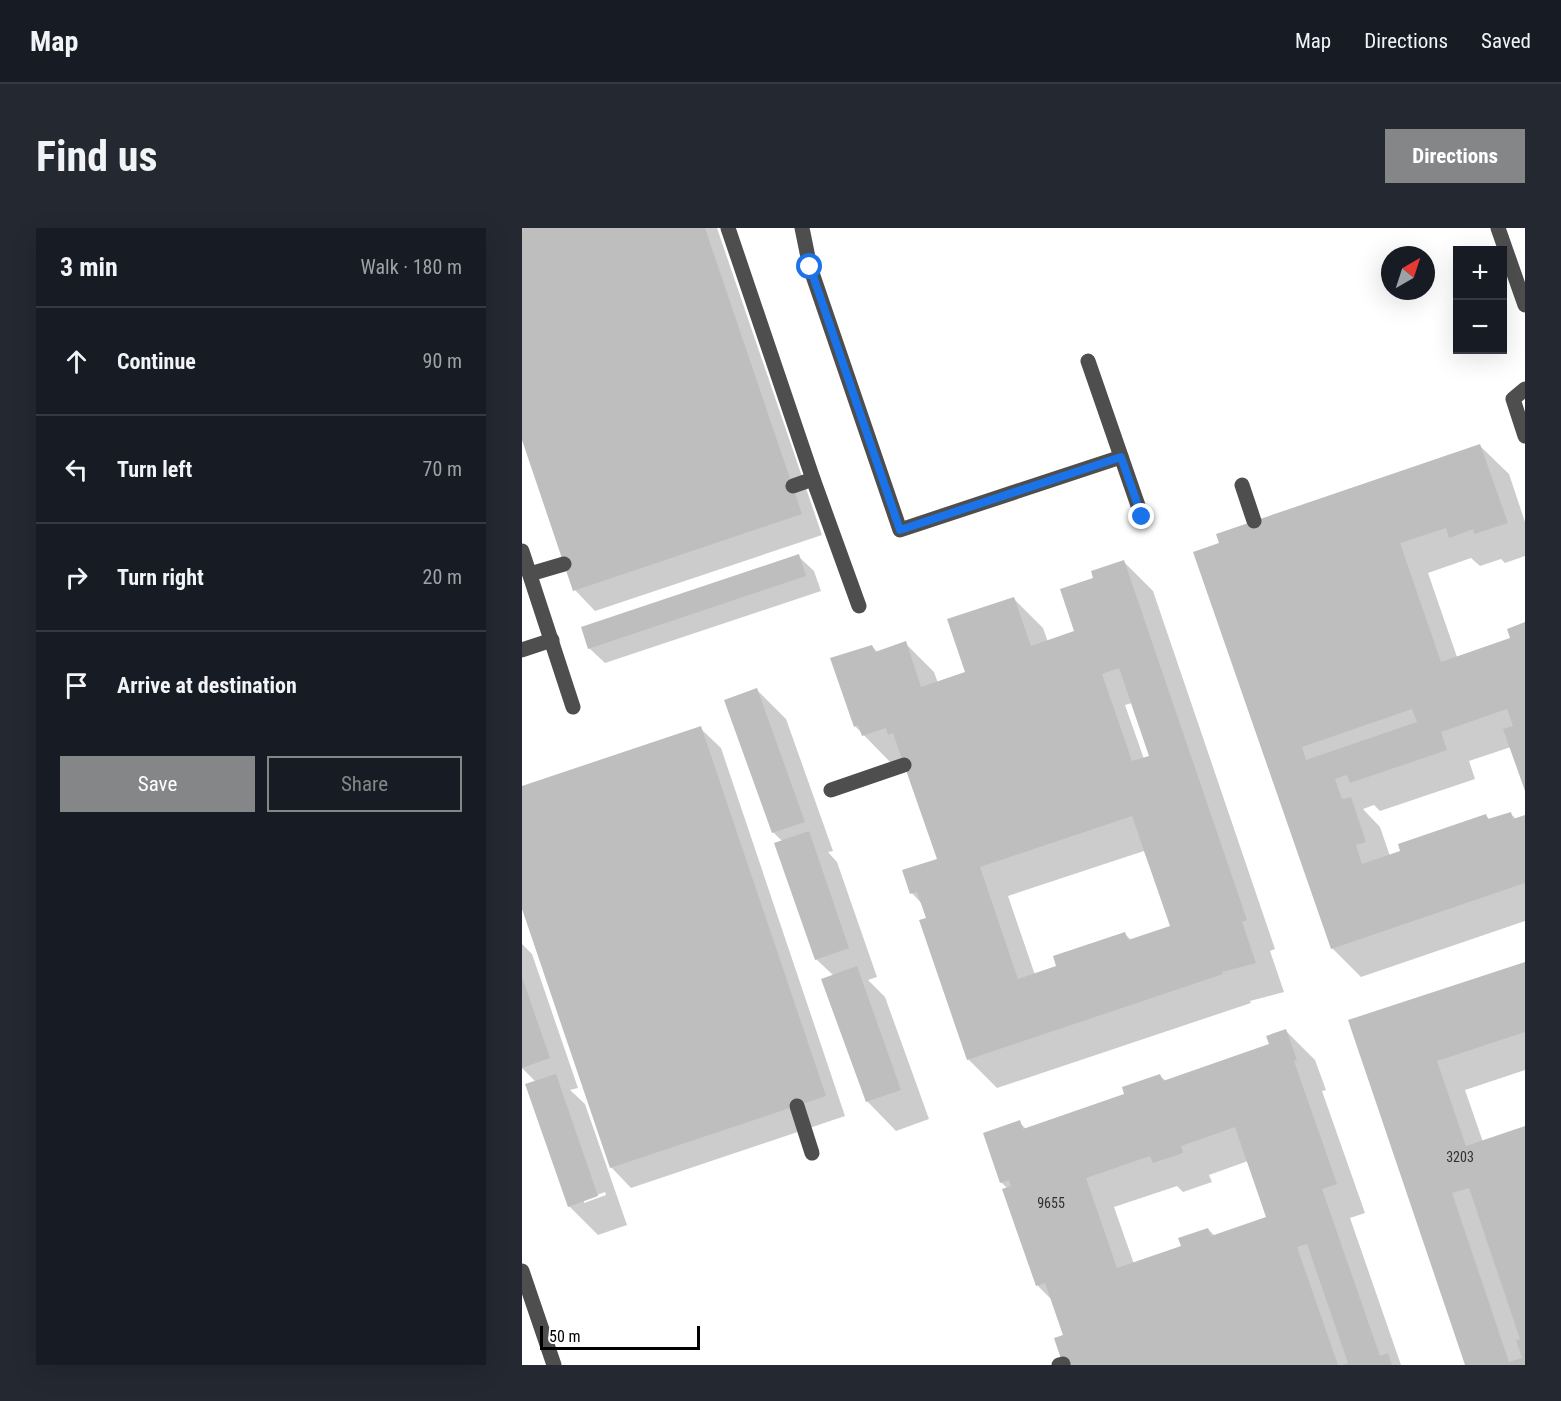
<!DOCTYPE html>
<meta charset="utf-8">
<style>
:root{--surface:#171b24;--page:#242831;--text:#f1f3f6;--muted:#9ea1a6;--line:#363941;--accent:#858687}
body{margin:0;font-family:"Roboto Condensed",sans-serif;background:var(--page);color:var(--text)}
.controls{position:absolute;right:18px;top:18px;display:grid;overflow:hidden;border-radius:0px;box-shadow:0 6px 24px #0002}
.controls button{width:54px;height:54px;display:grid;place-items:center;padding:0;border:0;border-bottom:2px solid var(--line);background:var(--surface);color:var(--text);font:30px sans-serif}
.compass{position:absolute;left:859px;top:18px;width:54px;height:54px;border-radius:50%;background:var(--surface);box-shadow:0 6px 24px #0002;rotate:39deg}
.scale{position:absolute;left:18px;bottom:15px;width:160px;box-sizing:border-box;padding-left:6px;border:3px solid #000;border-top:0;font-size:16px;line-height:21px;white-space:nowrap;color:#000;-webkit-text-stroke:4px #fff;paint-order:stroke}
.stop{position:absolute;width:18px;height:18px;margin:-14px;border:4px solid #1a73e8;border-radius:50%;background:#fff}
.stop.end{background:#1a73e8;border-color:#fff;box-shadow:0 2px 6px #0008}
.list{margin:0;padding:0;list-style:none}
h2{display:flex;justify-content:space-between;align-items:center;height:78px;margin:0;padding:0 24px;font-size:26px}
h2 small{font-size:20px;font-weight:400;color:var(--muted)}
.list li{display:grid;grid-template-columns:39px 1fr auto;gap:18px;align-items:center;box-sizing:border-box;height:108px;padding:0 24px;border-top:2px solid var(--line)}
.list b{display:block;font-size:22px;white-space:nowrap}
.list em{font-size:20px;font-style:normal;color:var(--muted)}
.actions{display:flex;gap:12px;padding:18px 24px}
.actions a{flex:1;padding:14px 0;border:2px solid var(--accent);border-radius:0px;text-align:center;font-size:21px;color:var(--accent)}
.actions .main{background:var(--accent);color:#fff}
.icon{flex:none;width:33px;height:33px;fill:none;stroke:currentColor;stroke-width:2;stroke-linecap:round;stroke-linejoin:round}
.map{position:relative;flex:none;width:1003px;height:1137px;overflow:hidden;border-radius:0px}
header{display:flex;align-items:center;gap:36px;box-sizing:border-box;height:84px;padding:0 30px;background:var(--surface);border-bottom:2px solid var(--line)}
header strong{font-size:28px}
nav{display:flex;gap:33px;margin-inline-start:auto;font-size:21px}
.intro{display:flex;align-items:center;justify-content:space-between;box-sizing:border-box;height:144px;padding:0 36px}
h1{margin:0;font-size:42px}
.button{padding:15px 27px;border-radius:0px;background:var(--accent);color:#fff;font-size:21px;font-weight:700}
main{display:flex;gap:36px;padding:0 36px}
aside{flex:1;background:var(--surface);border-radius:0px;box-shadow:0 6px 24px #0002}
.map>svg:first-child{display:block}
.shadow{fill:#0003;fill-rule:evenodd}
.building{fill:#bebebe;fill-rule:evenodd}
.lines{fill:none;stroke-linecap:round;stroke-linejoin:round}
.minor{stroke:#4e4e4e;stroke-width:15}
.route{stroke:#1a73e8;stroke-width:8}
.labels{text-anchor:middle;stroke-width:4.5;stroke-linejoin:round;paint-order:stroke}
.number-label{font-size:14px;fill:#303030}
</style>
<header>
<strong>Map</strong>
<nav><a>Map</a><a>Directions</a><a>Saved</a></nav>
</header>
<div class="intro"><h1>Find us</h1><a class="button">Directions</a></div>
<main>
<aside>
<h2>3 min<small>Walk · 180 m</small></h2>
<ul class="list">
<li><svg class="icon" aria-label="ahead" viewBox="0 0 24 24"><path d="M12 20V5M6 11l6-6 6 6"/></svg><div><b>Continue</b></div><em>90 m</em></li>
<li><svg class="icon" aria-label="left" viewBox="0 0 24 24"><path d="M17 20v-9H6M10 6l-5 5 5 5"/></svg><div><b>Turn left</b></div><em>70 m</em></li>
<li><svg class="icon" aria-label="right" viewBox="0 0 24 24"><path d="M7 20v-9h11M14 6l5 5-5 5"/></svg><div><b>Turn right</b></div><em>20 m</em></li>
<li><svg class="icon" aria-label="arrive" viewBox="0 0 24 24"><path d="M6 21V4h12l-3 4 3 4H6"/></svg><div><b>Arrive at destination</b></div></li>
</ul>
<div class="actions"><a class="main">Save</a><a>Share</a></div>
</aside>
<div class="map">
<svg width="1003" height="1137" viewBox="0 0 1003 1137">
<rect width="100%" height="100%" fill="#fff"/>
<g class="shadow">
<polygon points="0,0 195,0 300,307 73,383 53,362 0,207"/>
<polygon points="957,217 987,246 1003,294 1003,328 983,335 979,331 958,338 949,330 906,345 935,429 990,410 987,401 1003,396 1003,559 989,519 947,533 953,551 858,583 852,577 841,581 858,599 868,628 964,588 968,592 988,585 994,591 1003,588 1003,693 839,749 810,720 672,325"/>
<polygon points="276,328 292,343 299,363 83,435 67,420"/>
<path d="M602 334 631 363 753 721 748 723 762 764 728 773 729 775 475 860 446 831 406 691 400 676 390 665 417 632 382 532 370 536 333 498 350 418 356 425 383 415 412 444 416 455 445 445 492 371 521 400 526 414 554 404 573 351ZM610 475 629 529 622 531 603 477ZM622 623 650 699 609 712 603 706 536 739 513 747 486 668Z"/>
<polygon points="235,462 264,491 311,623 306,624 315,634 355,749 346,752 363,769 407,891 374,903 345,873 312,748 294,731 260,613 251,604"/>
<polygon points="178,500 199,520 323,888 109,960 89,939 0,677 0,559"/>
<path d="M0 716 10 726 56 860 48 862 63 876 105 997 76 1007 47 978 14 854 0 840ZM83 964 84 967 62 975V972Z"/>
<polygon points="1003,735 1003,842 943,862 961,914 1003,900 1003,1137 944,1137 828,793"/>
<path d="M764 803 793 832 804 862 800 863 843 985 828 990 879 1137H543L544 1108 531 1073 516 1058 482 962 486 961 479 954 497 894 504 901 604 867 638 848 644 853 748 817ZM726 933 746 990 693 1008 686 1001 661 1019 612 1036 592 979 655 958 661 964 690 954 687 947Z"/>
</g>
<g class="building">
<polygon points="0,0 183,0 280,286 51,363 0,212"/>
<path d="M958 216 986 295 952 306 951 301 927 310 924 300 878 315 919 434 988 410 985 401 1003 394V563L981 501 991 498 985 481 919 504 925 522 828 555 825 547 813 551 820 571 829 569 844 614 834 617 840 636 878 623 876 616 964 586 966 591 989 584 991 591 1003 587V655L809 721 671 324 697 315 694 306ZM890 481 895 494 784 532 780 519Z"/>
<polygon points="277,326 284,348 66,421 59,399"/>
<path d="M602 332 725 692 720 694 734 735 700 744 701 746 445 832 397 692 404 690 395 664 388 666 380 642 415 631 371 505 366 507 364 500 340 508 336 497 332 499 308 430 350 417 353 424 384 413 399 459 443 444 425 391 492 369 509 418 552 403 538 361 571 350 569 343ZM597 440 627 528 610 533 580 446ZM610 588 648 698 606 712 603 704 531 728 534 738 496 751 458 639Z"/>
<polygon points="235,460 283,594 250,605 202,472"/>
<polygon points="179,498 304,868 88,940 0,681 0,558"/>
<polygon points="287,603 327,720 293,732 252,615"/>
<path d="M1003 734V804L915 833 944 918 1003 898V1137H943L826 792ZM947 960 998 1111 994 1112 1000 1130 987 1134 930 965Z"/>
<polygon points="335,738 379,862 344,874 299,751"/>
<polygon points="0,749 28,830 0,840"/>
<path d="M764 801 775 832 772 833 815 956 800 961 858 1128 866 1125 870 1137H821L826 1135 785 1016 775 1019 816 1137H541L532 1110 541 1107 523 1055 514 1058 480 961 489 958 487 952 478 955 461 905 498 892 501 901 602 866 600 859 638 846 641 853 747 816 744 808ZM713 899 744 989 689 1008 686 1000 656 1010 659 1018 595 1040 564 950 628 928 631 935 661 925 659 918Z"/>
<polygon points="34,846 76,968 46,979 3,856"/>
</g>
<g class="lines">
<g class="minor">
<polyline points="206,0 291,251 337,378"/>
<polyline points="280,0 288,39 378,302 599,229"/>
<polyline points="976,0 1003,77"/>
<polyline points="566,133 620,289"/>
<polyline points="1003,161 991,171 1003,208"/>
<polyline points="720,257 732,293"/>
<polyline points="271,258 291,251"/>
<polyline points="0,323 51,479"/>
<polyline points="8,346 42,336"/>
<polyline points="0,422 30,412"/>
<polyline points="309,562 382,537"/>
<polyline points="275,878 290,925"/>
<polyline points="0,1043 32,1137"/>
<polyline points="537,1137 541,1136"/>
</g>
</g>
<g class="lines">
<polyline class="route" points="288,39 378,302 599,229 620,289"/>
</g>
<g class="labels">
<g class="number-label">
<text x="938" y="934">3203</text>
<text x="529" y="980">9655</text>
</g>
</g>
</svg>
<div class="controls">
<button>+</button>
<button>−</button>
</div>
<svg class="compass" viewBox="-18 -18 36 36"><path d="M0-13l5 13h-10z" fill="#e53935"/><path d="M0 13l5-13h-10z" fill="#9ea1a6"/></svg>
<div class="scale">50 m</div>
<div class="stop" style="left:288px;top:39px"></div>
<div class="stop end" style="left:620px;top:289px"></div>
</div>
</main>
